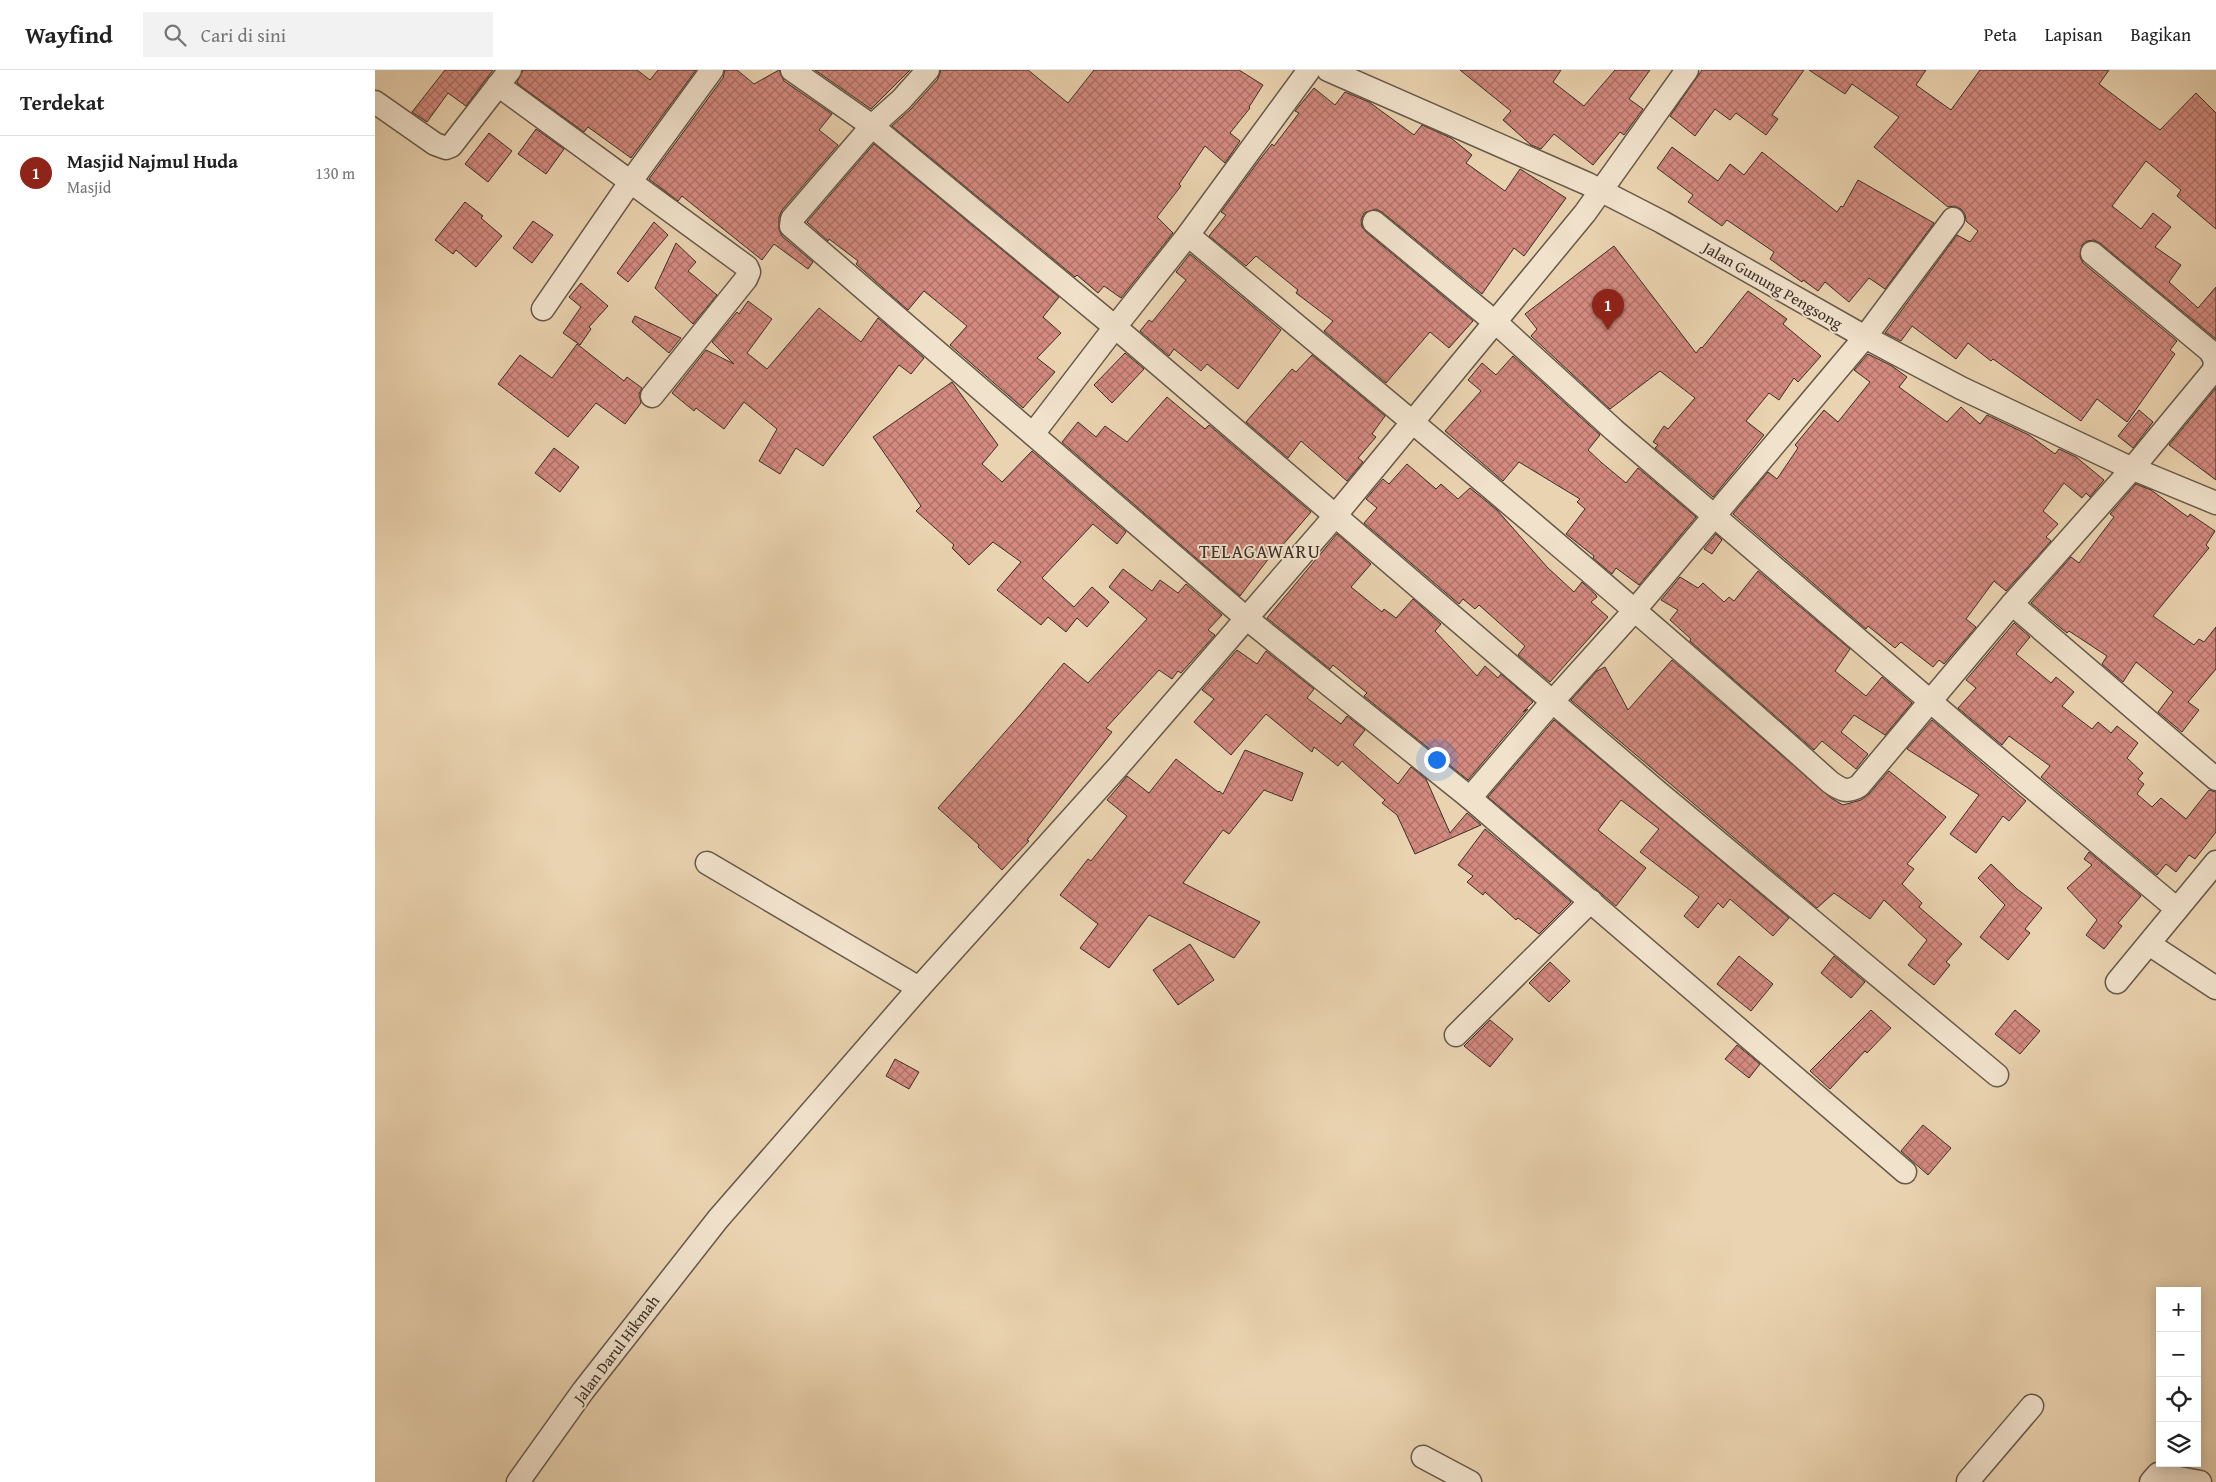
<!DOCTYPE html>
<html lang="id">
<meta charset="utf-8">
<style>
:root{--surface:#fff;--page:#f2f2f2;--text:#222;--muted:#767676;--line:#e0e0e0;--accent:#8f2418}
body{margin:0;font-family:"Gentium Book Plus",serif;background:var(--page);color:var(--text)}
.controls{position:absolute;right:15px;bottom:15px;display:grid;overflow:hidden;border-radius:0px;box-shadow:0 2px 12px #0003}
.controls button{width:45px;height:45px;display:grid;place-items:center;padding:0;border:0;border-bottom:1px solid var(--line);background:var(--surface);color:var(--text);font:25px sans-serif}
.you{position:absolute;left:1061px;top:689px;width:18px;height:18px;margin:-12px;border:4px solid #fff;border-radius:50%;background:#1a73e8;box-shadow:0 0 0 8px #1a73e833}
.badge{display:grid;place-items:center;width:32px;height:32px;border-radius:50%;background:var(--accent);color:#fff;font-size:16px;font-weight:700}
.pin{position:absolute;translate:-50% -41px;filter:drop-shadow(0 1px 2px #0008)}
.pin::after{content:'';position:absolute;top:26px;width:18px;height:15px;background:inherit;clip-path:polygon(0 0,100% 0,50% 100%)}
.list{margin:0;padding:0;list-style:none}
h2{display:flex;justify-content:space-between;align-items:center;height:65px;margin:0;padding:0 20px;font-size:21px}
h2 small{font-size:16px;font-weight:400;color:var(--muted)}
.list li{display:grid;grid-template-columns:32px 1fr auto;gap:15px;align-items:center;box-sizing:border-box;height:75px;padding:0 20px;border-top:1px solid var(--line)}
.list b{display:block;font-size:19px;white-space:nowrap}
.list p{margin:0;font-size:16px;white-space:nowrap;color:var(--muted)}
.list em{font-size:16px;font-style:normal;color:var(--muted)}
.icon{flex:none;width:28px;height:28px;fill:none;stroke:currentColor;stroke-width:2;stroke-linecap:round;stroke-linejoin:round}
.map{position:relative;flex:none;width:1841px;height:1412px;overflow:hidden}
header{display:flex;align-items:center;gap:30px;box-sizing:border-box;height:70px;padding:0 25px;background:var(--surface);border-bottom:1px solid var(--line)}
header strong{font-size:24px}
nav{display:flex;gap:28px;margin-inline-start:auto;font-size:18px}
.search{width:350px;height:45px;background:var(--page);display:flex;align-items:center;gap:12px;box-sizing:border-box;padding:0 18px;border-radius:0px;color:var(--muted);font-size:19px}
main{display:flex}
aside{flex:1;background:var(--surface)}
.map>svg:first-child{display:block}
.building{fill:url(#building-cross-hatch);stroke:#3b3028}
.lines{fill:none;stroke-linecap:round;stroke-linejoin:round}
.minor-casing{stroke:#67594a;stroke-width:25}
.minor{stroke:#f1e2cc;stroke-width:22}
.labels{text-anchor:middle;stroke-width:4;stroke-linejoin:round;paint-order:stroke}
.street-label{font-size:16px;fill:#3b3028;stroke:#f1e2cc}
.quarter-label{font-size:19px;letter-spacing:1px;fill:#3b3028;stroke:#f1e2cc}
</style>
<header>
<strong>Wayfind</strong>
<div class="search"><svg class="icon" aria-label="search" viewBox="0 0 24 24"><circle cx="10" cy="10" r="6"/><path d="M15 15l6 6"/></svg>Cari di sini</div>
<nav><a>Peta</a><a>Lapisan</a><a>Bagikan</a></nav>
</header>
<main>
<aside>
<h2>Terdekat<small></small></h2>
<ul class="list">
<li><span class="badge">1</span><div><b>Masjid Najmul Huda</b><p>Masjid</p></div><em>130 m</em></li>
</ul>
</aside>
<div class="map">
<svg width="1841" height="1412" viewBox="0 0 1841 1412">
<defs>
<pattern id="building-cross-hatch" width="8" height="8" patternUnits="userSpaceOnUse" patternTransform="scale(1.25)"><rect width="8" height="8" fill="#d48a7f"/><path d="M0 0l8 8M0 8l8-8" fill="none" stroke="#ad7168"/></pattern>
</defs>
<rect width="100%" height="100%" fill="#ead3b0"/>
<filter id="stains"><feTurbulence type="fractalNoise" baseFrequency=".004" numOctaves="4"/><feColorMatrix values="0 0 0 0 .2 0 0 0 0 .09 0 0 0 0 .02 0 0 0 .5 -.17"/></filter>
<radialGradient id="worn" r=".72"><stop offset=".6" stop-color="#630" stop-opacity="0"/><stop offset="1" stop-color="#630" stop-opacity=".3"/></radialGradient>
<g class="building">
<polygon points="70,0 118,0 91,36 73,23 52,52 37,42"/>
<polygon points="148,0 262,0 275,10 283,0 321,0 256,88 213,57 209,62 143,14 142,12"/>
<polygon points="350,0 362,0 379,14 404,0 409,11 457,44 444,60 463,75 407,140 404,147 404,160 407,166 438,192 433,199 399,174 387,190 307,126 303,131 274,109 348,8"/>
<polygon points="440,0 535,0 496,39"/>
<polygon points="566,0 653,0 693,33 719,0 864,0 888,15 874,37 875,38 855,63 865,71 850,93 830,76 804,114 806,116 782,147 798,163 746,228 729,216 723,223 702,205 700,207 517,56 536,39 563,9"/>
<polygon points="1085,0 1186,0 1178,12 1209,36 1240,0 1275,0 1254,29 1268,39 1249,65 1245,62 1218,95 1179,64 1166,79 1156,75 1128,50 1136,41"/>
<polygon points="1327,0 1429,0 1397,45 1403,49 1391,65 1361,43 1355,50 1340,39 1320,66 1295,46"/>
<polygon points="1434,0 1551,0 1541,15 1576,40 1605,0 1734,0 1724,14 1785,60 1821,23 1841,43 1841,159 1802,126 1806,120 1771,91 1737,136 1766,159 1778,143 1796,157 1780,177 1806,195 1794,212 1823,238 1841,217 1841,269 1725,173 1719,170 1712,171 1707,175 1705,187 1708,193 1802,271 1795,280 1800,284 1752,352 1722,329 1706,351 1618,289 1616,291 1593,273 1581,289 1537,256 1526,271 1510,263 1582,165 1595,172 1603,161 1591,151 1590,144 1586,139 1580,136 1573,137 1499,77 1524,47 1477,14 1470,24"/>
<polygon points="939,18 960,35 970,22 994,32 1039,65 1047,55 1076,68 1097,85 1091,93 1130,121 1145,99 1191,128 1149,186 1139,178 1107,224 1007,142 1001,139 989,143 986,150 987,157 991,162 1098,251 1074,278 1055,262 1011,313 949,261 958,251 921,223 923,220 881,186 871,196 834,166 851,145 846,142 886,88 897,74 899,76 924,43 920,41"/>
<polygon points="161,59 189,79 171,104 143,84"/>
<polygon points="114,63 137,81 113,112 90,94"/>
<polygon points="499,74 684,227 668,247 686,263 662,288 680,302 648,338 575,275 592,256 549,221 533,240 481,194 483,191 454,169 453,171 432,152"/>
<polygon points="1297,77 1343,111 1355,94 1369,105 1387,82 1462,142 1466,136 1468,137 1483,110 1559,153 1510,219 1494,208 1474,232 1450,212 1443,221 1428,210 1427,212 1395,189 1399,182 1352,150 1347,156 1313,132 1318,125 1282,98"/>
<polygon points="90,132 108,146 106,148 127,166 101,197 81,180 78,184 60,170"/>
<polygon points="158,151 178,165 157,193 138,178"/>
<polygon points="279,152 293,165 253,212 242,203"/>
<polygon points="301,173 321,192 313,201 342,225 318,254 280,218"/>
<polygon points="1239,176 1321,283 1326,277 1327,278 1373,221 1412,249 1408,254 1446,286 1423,312 1419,308 1404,330 1394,323 1371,351 1389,365 1338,427 1280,378 1283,375 1278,372 1289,356 1293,359 1320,328 1285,301 1235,339 1156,266 1162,259 1150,244"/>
<polygon points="815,184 906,260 863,319 832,294 826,301 799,279 794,286 765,261 774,250 777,252 811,210 801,202"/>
<polygon points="206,213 233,236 214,257 216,259 205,275 188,263 206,237 194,227"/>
<polygon points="373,231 397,249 372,283 392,299 444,238 486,272 503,248 549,288 536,304 524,295 448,396 421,378 405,404 384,391 402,359 369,332 349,359 321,338 319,341 297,323 331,280 359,294 337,272 362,242 364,244"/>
<polygon points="260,246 306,268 294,283 257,252"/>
<polygon points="202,274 249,311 252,307 267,318 264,324 266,333 250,354 221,333 193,367 123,314 145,285 177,308"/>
<polygon points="750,283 769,299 737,333 719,315"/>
<polygon points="1493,284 1517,296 1532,307 1524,317 1572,352 1586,337 1605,354 1612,345 1654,365 1680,384 1684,379 1701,387 1729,410 1715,427 1711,423 1707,428 1689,413 1668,441 1683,454 1671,467 1676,471 1631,521 1619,511 1591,549 1601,557 1569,594 1564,590 1558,597 1526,572 1520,578 1493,556 1491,559 1358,444 1393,402 1402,409 1423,378 1420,375 1449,340 1463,352 1495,312 1479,300"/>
<polygon points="937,285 1010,346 997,364 1001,367 983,388 988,392 972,411 926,371 913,388 871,352 917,299 921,302"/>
<polygon points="1138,286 1225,365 1213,380 1227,393 1251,413 1263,398 1321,447 1264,515 1241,498 1237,504 1218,488 1219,486 1191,464 1210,439 1202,432 1205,429 1144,392 1128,411 1070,361 1106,321 1093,310 1107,293 1121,305"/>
<polygon points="577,312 623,375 607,394 627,412 657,381 751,462 742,474 718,454 667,508 699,537 717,517 734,532 712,557 702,548 691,562 673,547 666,555 622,520 646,492 618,472 594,495 577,478 579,475 541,441 546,436 498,367"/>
<polygon points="1841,318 1841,410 1794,375"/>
<polygon points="792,327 830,359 834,355 936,442 906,477 904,475 865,526 687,372 703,352 721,367 730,356 752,372"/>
<polygon points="1764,340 1778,352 1758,378 1743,366"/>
<polygon points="179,378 204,397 185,422 160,403"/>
<polygon points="1032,394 1061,419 1066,414 1083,429 1095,418 1122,440 1172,497 1199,522 1207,512 1221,525 1222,527 1216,532 1233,547 1175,612 1143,585 1150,576 1104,535 1100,539 1088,529 1084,534 989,453 1002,438 991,429 1008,409 1014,414"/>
<polygon points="1761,414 1776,420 1813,447 1815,444 1840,461 1831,475 1834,478 1778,546 1819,575 1824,569 1829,572 1841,557 1841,599 1813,632 1824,640 1807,662 1783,642 1798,622 1761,592 1748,612 1727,594 1732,586 1694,561 1692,563 1687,559 1656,533 1696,487 1704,493 1739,447 1735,444"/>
<polygon points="962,464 996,494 976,517 1007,542 1009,539 1021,548 1038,529 1066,554 1060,561 1102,606 1110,596 1123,608 1126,604 1158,632 1148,642 1153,639 1093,710 989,626 992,623 958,595 955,599 892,548"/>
<polygon points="1341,464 1347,470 1337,484 1329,479"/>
<polygon points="748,499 777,521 785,510 803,523 811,514 847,545 833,560 840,565 806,603 803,601 797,609 784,600 731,658 737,662 652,770 654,771 627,800 603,777 604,775 563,738 646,644 689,593 713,613 772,549 734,517"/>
<polygon points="1383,501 1475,579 1460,601 1491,626 1507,607 1537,633 1510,665 1479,645 1466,662 1493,684 1481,699 1447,671 1439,680 1315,571 1316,569 1295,550 1303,540 1286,530 1305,507 1323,518 1328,513 1349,532 1354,527 1359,531"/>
<polygon points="1639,553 1655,567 1641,584 1676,613 1681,607 1699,622 1687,636 1717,659 1723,652 1736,663 1742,656 1763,673 1752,688 1768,703 1763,709 1769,714 1762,724 1777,737 1786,728 1811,749 1834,720 1841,722 1841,762 1820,789 1814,785 1801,802 1791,794 1782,805 1666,707 1675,696 1634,666 1627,675 1583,638 1601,618 1591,610"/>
<polygon points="862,580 882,594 891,581 939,619 932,628 966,654 972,646 990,660 978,675 1023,714 1036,697 1051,709 1075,763 1092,743 1106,755 1040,784 1022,745 1007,733 1010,730 967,691 963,696 939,677 937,682 891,644 856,685 819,652 839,629 827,620"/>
<polygon points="1297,590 1456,728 1468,735 1486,730 1494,724 1514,701 1571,747 1532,794 1539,799 1527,814 1547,833 1544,837 1587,874 1571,892 1575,895 1559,915 1533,895 1552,870 1509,830 1495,849 1459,823 1442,838 1196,630 1222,601 1230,597 1253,640"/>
<polygon points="1179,650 1414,848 1398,866 1355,829 1348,838 1343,833 1323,858 1309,846 1324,827 1265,782 1284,759 1246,730 1223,760 1271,798 1241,836 1113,727"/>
<polygon points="1557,650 1651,731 1634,751 1628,746 1601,783 1575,764 1604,725 1532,679"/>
<polygon points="870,680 928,703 917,731 889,720 854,764 848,760 808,813 885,852 859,888 774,845 734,898 705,878 723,854 685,825 713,789 716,791 752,746 732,730 744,716 752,706 774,723 801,689 843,722 844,721 848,724"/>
<polygon points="1110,759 1196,832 1164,864 1143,848 1141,850 1110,822 1108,825 1092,812 1098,806 1083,795"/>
<polygon points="1714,782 1766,826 1743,853 1747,856 1729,879 1711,865 1722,850 1692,818 1717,795 1709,789"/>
<polygon points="1616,794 1642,819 1667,838 1650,859 1655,863 1633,890 1605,867 1630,835 1603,808"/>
<polygon points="815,874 839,910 803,935 778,900"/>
<polygon points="1364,886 1398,914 1376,941 1342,914"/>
<polygon points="1459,886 1490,912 1476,928 1446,903"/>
<polygon points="1175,892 1195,911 1174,932 1154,913"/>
<polygon points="1496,940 1516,958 1492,983 1490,981 1455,1019 1435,1001"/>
<polygon points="1640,940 1665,961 1645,984 1620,964"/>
<polygon points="1115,950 1138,969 1115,997 1089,976"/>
<polygon points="1362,975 1385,994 1374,1008 1350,989"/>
<polygon points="520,989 544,1002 534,1019 511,1006"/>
<polygon points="1548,1055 1576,1078 1553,1105 1526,1081"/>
</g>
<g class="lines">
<defs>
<g id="minor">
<polyline points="417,0 497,56 740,257 1283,722 1622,1005"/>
<polyline points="553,0 526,30 497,56 417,149 416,156 871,548 1095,728 1530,1102"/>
<polyline points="953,0 1213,114 1287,152 1490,267 1586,318 1749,395 1841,433"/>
<polyline points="123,15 372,197 374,202 371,209 277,326"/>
<polyline points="0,32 60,74 71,78 76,76 135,0"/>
<polyline points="999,152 1127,258 1239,360 1590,661 1802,839"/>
<path d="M813 165C1029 345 1246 524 1455 712 1466 720 1472 723 1484 716L1637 534 1757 399 1839 300 1840 290 1835 281 1717 183"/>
<polyline points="168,239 256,111 337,0"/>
<polyline points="658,364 740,257 813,165 934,0"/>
<polyline points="1637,534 1841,709"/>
<polyline points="1095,728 1177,632 1259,541 1490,267 1578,149"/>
<polyline points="332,793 544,918"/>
<polyline points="1774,874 1841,918"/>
<polyline points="1742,912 1841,792"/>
<polyline points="1081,965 1216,831"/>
<polyline points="1048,1387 1095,1412"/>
<polyline points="143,1412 208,1321 343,1149 544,918 741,699 960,446 1210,143 1312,0"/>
<polyline points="1594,1412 1593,1411 1657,1336"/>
<polyline points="1776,1412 1783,1404 1825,1412"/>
</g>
</defs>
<use href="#minor" class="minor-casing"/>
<use href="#minor" class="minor"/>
</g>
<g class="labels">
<g class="street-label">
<text transform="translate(1398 215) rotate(30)" y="6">Jalan Gunung Pengsong</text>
<text transform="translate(241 1279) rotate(-53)" y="6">Jalan Darul Hikmah</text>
</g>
<g class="quarter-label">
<text x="885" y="488">TELAGAWARU</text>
</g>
</g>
<rect width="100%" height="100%" filter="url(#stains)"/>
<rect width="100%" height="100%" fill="url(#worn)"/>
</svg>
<div class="controls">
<button>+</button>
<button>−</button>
<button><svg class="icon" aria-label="locate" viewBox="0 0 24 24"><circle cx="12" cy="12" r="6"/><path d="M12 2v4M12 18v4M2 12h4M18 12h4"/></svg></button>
<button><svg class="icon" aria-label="layers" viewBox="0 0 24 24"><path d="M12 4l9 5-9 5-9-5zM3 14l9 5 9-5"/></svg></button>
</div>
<div class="you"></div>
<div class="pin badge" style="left:1233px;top:260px">1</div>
</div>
</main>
